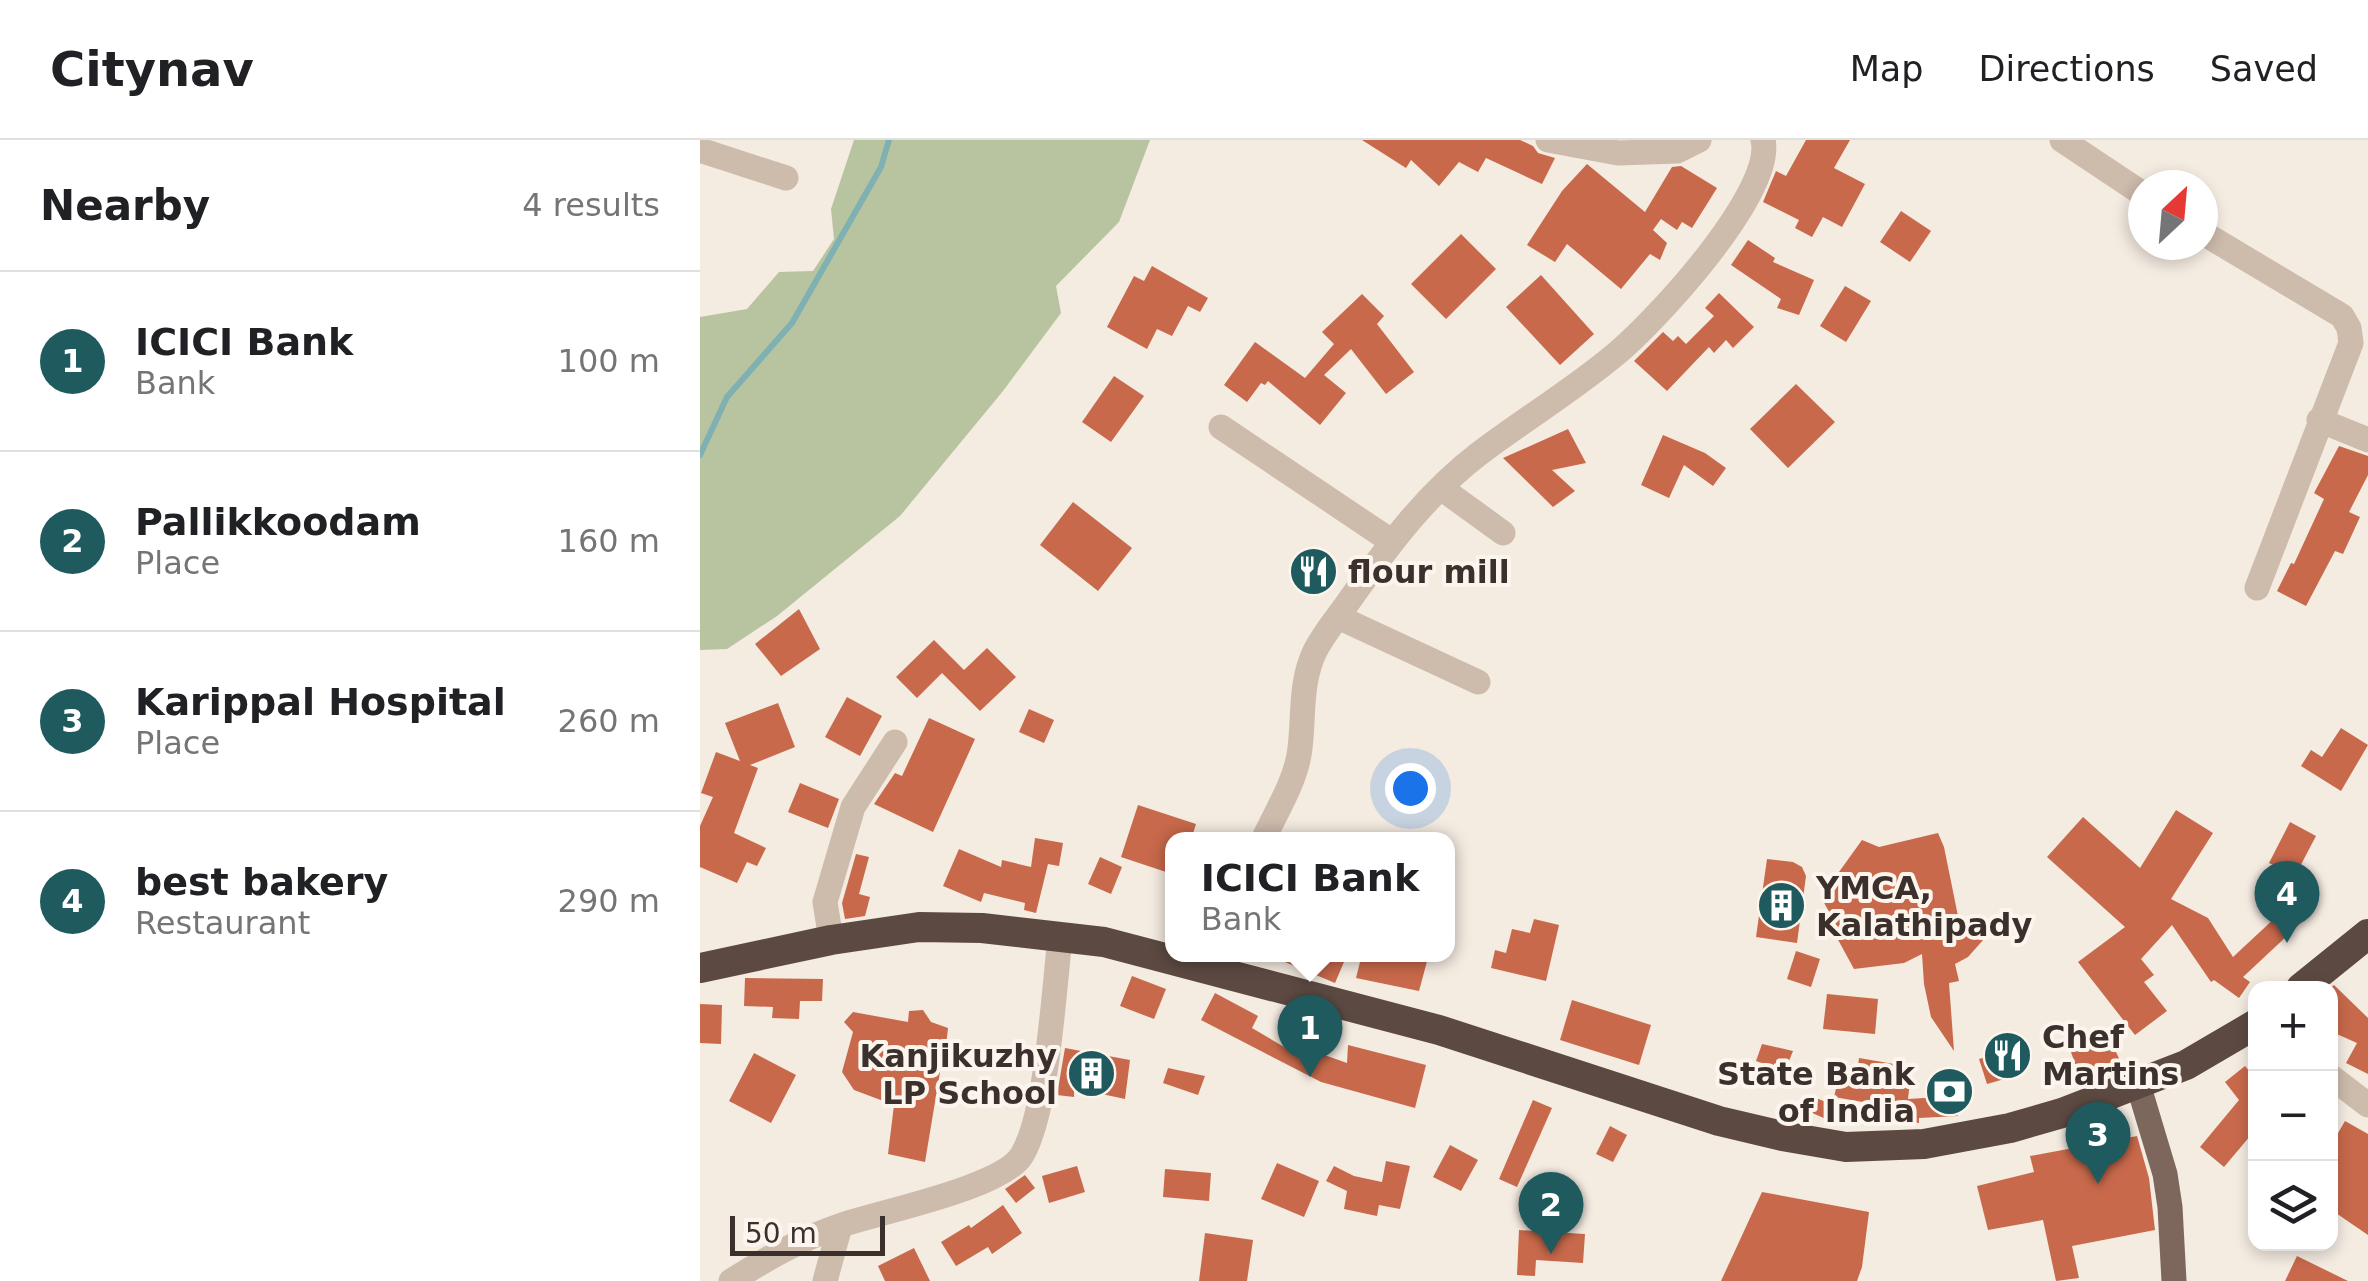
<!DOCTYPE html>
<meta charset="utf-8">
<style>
:root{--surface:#fff;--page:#f2f2f2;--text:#202124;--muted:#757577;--line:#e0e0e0;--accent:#1f5a5e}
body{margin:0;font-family:"DejaVu Sans",sans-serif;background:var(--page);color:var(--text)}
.controls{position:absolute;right:30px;bottom:30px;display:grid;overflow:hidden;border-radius:20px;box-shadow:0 5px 15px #0003}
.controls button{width:90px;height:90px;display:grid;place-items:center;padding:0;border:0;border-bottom:2px solid var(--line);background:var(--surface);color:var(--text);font:50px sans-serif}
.compass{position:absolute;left:1428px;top:30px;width:90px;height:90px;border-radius:50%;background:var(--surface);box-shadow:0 5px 15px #0003;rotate:26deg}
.scale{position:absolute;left:30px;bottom:25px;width:155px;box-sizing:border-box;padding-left:10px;border:5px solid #3b302b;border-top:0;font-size:28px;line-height:35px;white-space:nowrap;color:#3b302b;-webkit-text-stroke:8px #fbf5ee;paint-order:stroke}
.you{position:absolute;left:710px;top:648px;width:35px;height:35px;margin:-25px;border:8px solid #fff;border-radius:50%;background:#1a73e8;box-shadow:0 0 0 15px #1a73e833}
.badge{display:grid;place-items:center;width:65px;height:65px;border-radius:50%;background:var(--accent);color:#fff;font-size:32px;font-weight:700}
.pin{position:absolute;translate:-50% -82px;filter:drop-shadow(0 2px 5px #0008)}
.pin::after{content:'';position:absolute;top:52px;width:35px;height:30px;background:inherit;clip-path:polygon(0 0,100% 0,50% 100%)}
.popup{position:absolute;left:465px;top:692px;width:290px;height:130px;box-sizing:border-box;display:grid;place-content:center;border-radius:20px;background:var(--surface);filter:drop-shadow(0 2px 8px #0005);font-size:32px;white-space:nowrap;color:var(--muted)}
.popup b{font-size:38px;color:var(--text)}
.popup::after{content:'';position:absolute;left:50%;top:100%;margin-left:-20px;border:20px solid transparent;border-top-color:var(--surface)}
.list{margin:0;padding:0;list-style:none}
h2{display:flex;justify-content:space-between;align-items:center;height:130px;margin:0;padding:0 40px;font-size:42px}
h2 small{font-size:32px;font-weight:400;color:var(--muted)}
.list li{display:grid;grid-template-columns:65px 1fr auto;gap:30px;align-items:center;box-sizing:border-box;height:180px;padding:0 40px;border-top:2px solid var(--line)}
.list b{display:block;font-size:38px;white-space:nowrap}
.list p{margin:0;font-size:32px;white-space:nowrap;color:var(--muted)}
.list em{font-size:32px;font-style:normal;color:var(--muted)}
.icon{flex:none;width:55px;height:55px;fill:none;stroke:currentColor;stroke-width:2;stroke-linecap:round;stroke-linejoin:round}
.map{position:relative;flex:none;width:1668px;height:1141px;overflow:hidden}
header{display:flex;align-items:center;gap:60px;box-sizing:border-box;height:140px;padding:0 50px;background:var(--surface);border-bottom:2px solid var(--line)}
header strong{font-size:48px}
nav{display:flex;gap:55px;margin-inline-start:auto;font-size:35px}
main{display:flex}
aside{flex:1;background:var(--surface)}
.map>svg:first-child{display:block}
.green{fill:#b8c4a0}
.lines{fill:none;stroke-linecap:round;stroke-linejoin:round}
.stream{stroke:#7fb0b2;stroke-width:6}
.building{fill:#c8694b}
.minor{stroke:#cdbbac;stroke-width:25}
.major{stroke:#7d675c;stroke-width:25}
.highway{stroke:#5c4a42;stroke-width:30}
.labels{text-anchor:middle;stroke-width:8;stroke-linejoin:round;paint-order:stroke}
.poi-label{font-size:32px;font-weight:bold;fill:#3b302b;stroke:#fbf5ee;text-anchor:start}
</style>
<header>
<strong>Citynav</strong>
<nav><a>Map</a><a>Directions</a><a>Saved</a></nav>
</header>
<main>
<aside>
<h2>Nearby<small>4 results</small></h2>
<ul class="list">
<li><span class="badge">1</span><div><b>ICICI Bank</b><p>Bank</p></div><em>100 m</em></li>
<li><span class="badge">2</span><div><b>Pallikkoodam</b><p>Place</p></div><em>160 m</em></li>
<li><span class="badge">3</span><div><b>Karippal Hospital</b><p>Place</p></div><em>260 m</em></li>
<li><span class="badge">4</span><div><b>best bakery</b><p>Restaurant</p></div><em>290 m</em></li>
</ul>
</aside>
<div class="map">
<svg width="1668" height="1141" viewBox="0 0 1668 1141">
<rect width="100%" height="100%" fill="#f4ebe1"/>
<polygon class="green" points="154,0 450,0 419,82 356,146 361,173 303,251 200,376 77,476 27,509 0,510 0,177 47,169 79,132 113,131 134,99 131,69"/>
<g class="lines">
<polyline class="stream" points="0,315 27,257 92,183 181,27 189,0"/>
</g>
<g class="building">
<polygon points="662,0 820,0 833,6 838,13 855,18 842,44 786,18 778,32 759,22 739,46 711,20 706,28"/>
<polygon points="1106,0 1150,0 1134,28 1165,44 1142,87 1123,77 1112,97 1095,88 1099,80 1063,62 1076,31 1086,36"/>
<polygon points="887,24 945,72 972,27 981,26 1017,48 992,88 982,82 977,90 961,79 953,90 967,103 960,120 950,114 921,149 867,104 855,122 827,105 862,51"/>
<polygon points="1201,71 1231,91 1210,122 1180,102"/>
<polygon points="761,94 796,129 746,179 711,144"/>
<polygon points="1048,100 1075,118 1073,122 1114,140 1099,175 1077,168 1081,159 1031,125"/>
<polygon points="452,126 508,158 500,172 488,166 472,196 457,189 447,209 407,187 434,136 444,141"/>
<polygon points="841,135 894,194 860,225 806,167"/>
<polygon points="1145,146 1171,161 1146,202 1120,186"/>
<polygon points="1019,153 1054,187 1033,208 1026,200 1014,213 1009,207 967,251 934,221 963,192 973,201 978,196 986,204 1014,176 1005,168"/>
<polygon points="662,154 684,176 677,184 714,232 686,254 651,209 624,235 646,253 620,285 568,241 565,245 561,243 547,262 524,245 555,202 605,238 634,204 622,192"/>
<polygon points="414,236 444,256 411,302 382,282"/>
<polygon points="1096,244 1135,282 1088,328 1050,289"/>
<polygon points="868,289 886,323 852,330 875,351 853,367 803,318"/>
<polygon points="963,295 1005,313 1026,328 1013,346 984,325 969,358 941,345"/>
<polygon points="1639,306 1668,316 1668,335 1649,372 1660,377 1643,414 1635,411 1606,466 1577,451 1591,423 1594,424 1624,359 1614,353"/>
<polygon points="373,362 432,408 398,451 340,405"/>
<polygon points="99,469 120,509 81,536 55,504"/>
<polygon points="234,500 264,530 287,508 316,537 280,571 242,533 217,558 196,537"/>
<polygon points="147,557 182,576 160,616 125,597"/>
<polygon points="78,563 95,607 50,625 58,628 34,693 66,708 57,726 47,722 37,743 0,727 0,686 13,657 1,653 16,612 40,621 25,583"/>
<polygon points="329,569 354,580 344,603 319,592"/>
<polygon points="229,578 275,599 233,692 174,664 195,633 202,636"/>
<polygon points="1641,588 1668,605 1641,651 1601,626 1611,610 1622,617"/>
<polygon points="100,643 139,659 128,688 88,672"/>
<polygon points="438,665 496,684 491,700 472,700 472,734 421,717"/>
<polygon points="1476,670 1513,693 1471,759 1508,778 1533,817 1590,764 1604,780 1543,837 1550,842 1539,858 1514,840 1511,842 1472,785 1441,819 1454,835 1444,842 1467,871 1435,895 1378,822 1425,787 1347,717 1383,677 1440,728"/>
<polygon points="1590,682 1616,696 1595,736 1569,723"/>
<polygon points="1238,693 1244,707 1259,781 1284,789 1284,799 1268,817 1255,824 1259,841 1249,843 1254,911 1231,877 1224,844 1222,814 1204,823 1154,829 1136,796 1142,796 1121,757 1162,700 1179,707"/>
<polygon points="335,698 363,703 359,726 348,724 336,773 324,770 325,763 284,753 281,762 243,746 259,709 301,727 302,720 331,727"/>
<polygon points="156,714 169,717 159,754 170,757 165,776 145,779 142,763"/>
<polygon points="400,717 422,727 411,754 388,744"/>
<polygon points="1067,719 1093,722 1102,727 1106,736 1097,803 1056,797"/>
<polygon points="834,779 859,785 846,841 791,828 795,810 806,813 812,789 830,793"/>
<polygon points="1096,811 1120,819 1111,847 1087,839"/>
<polygon points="626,814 644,822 635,843 568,815"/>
<polygon points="662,814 729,814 719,851 656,838"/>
<polygon points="432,836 466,849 454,879 420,866"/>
<polygon points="45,838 123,839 122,861 100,861 99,879 72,878 73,867 44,866"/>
<polygon points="1634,845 1668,878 1668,934 1646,923 1657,903 1630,891 1630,848"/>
<polygon points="515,853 558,876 552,888 596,914 599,906 647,923 648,905 726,925 715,968 621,942 501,880"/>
<polygon points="1127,854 1178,859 1175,894 1123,889"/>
<polygon points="872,860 951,885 939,925 860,900"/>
<polygon points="0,864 22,865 21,904 0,903"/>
<polygon points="223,870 231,882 248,888 246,906 254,909 252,924 241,926 225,1022 188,1014 194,965 154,950 142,932 153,892 144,882 153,872 208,882 209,871"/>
<polygon points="1411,901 1422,925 1381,941 1371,912"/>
<polygon points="1062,904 1093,911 1085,931 1056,921"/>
<polygon points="365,908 430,920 425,959 374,948 374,957 357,955"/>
<polygon points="1307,911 1315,936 1287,944 1279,919"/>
<polygon points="54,913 96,935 71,983 29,961"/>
<polygon points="1159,918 1194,924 1193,929 1211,932 1208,959 1257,956 1258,976 1219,978 1219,983 1178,978 1180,965 1134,957 1142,923 1158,926"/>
<polygon points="1545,926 1556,939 1556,989 1524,1027 1500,1007 1539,960 1525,942"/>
<polygon points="468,928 505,936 498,955 463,943"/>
<polygon points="1116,958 1131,964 1126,979 1110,972"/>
<polygon points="833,960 852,968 817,1047 799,1039"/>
<polygon points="1645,981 1668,994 1668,1095 1630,1069 1630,1007"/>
<polygon points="910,986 927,995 913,1022 896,1014"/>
<polygon points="1437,996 1449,1038 1455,1090 1372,1106 1379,1138 1356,1141 1343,1080 1288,1090 1277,1046 1334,1032 1330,1016"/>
<polygon points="750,1005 778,1020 761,1051 733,1037"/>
<polygon points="686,1021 710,1026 700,1069 679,1065 677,1076 644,1069 647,1051 626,1041 634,1026 654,1036 682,1042"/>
<polygon points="577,1023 619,1041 604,1077 561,1059"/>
<polygon points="377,1026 385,1052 349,1063 342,1036"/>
<polygon points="465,1029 511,1033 509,1061 463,1057"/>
<polygon points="325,1035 335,1048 316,1063 305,1049"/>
<polygon points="1062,1052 1169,1072 1162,1127 1157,1141 1021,1141"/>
<polygon points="303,1065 322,1093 292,1114 288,1107 256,1126 241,1102 269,1085 271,1088"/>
<polygon points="819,1090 885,1094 883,1123 836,1120 835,1136 817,1135"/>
<polygon points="505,1093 553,1100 547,1141 499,1141"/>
<polygon points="214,1108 230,1141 185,1141 178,1126"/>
<polygon points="1597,1116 1648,1141 1585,1141"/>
</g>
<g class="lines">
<g class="minor">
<polyline points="848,0 918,13 977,11 999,0"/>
<polyline points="1362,0 1443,54"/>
<polyline points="0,10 86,38"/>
<polyline points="1503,93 1642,176 1649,188 1651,203 1557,448"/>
<polyline points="1619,280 1668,300"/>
<polyline points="521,287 691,401"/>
<polyline points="741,348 803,393"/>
<polyline points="638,477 778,542"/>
<path d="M563 700C576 672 597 639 600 608 604 575 600 542 615 511 624 493 638 477 649 461 687 407 727 353 780 313 825 279 873 250 916 214 956 181 1075 52 1063 0"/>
<polyline points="131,800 125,762 153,667 195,602"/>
<polyline points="1630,936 1668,965"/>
<path d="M31 1141C66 1119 99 1100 139 1086 178 1072 303 1048 322 1015 347 974 354 850 360 798"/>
<polyline points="125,1141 140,1086"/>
</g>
<polyline class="major" points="1438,944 1465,1034 1470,1067 1474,1141"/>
<g class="highway">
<polyline points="0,828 131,800 219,787 282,788 404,802 739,890 1019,981 1082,996 1146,1007 1224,1004 1310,988 1362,973 1486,925 1556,884"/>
<polyline points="1601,848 1668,794"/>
</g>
</g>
<defs>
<symbol id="restaurant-disc" viewBox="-11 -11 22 22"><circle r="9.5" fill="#1f5a5e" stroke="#fbf5ee"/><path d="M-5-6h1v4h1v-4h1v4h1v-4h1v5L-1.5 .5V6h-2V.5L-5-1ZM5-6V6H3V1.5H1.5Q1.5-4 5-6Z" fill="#fff"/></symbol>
<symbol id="building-disc" viewBox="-11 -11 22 22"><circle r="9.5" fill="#1f5a5e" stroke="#fbf5ee"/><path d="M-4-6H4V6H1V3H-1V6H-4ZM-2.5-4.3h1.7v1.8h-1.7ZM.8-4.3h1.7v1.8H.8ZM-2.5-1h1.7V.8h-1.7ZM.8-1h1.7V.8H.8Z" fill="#fff"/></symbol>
<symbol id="bank-disc" viewBox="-11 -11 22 22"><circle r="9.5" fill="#1f5a5e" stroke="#fbf5ee"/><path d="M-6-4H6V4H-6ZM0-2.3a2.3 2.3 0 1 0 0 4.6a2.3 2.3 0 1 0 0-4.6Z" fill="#fff"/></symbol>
</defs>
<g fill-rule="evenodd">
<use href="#restaurant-disc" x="586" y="404" width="55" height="55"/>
<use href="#building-disc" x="1054" y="738" width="55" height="55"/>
<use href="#restaurant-disc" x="1280" y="888" width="55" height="55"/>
<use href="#building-disc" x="364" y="906" width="55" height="55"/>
<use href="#bank-disc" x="1222" y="924" width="55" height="55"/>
</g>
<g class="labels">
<g class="poi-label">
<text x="648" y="443">flour mill</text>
<text x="1116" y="759">YMCA,<tspan x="1116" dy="37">Kalathipady</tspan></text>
<text x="1342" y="908">Chef<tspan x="1342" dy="37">Martins</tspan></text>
<text x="357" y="927" text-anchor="end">Kanjikuzhy<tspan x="357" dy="37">LP School</tspan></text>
<text x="1215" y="945" text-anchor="end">State Bank<tspan x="1215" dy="37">of India</tspan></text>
</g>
</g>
</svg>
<div class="controls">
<button>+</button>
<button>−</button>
<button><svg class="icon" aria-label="layers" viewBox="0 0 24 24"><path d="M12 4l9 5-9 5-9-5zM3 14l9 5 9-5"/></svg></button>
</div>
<svg class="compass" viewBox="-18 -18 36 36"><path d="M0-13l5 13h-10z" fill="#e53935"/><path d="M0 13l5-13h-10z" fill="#757577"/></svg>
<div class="scale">50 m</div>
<div class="you"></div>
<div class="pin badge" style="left:610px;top:937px">1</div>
<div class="popup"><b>ICICI Bank</b>Bank</div>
<div class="pin badge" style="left:851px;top:1114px">2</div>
<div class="pin badge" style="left:1398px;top:1044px">3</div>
<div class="pin badge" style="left:1587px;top:803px">4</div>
</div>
</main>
